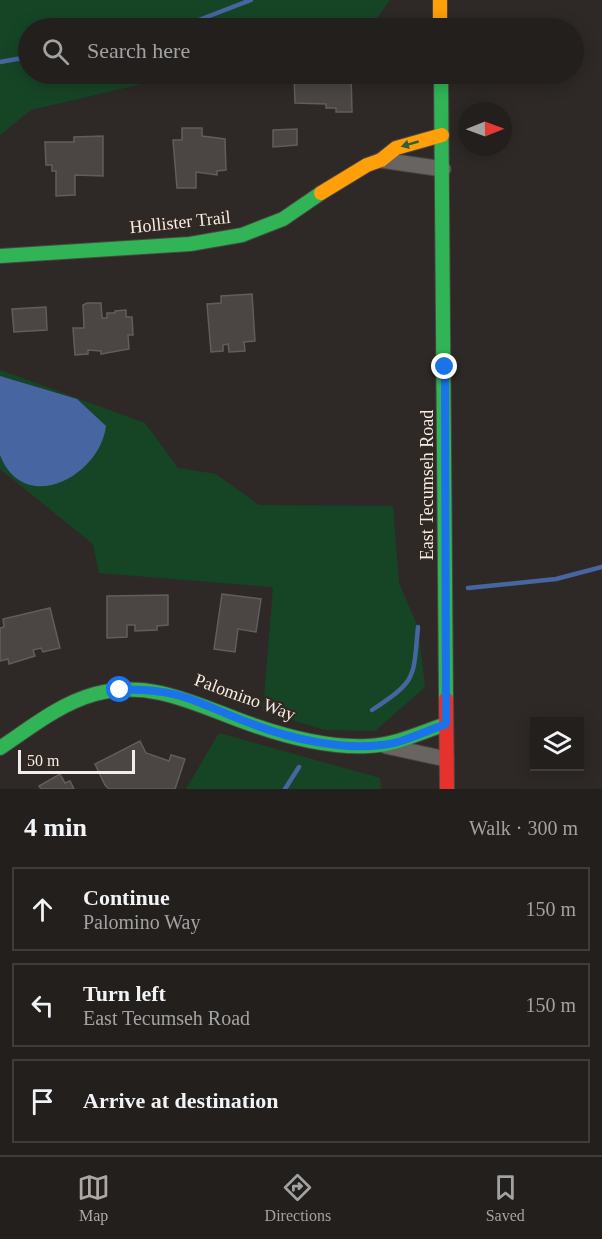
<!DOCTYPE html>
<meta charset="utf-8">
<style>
:root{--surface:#221f1c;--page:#2e2c29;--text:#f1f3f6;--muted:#a2a2a3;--line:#3f3d3b;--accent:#aea8a4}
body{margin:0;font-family:"Times New Roman",serif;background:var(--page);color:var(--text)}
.controls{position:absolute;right:18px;bottom:18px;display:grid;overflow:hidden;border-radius:0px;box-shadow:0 3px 15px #0003}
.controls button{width:54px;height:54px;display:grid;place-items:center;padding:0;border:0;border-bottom:2px solid var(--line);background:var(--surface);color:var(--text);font:30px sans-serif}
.compass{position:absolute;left:458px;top:102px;width:54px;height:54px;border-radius:50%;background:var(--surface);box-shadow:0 3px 15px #0003;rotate:89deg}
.scale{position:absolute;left:18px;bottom:15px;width:117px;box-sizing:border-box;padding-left:6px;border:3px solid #f3ece8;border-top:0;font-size:16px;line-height:21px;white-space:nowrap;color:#f3ece8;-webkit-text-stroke:4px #322822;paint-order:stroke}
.stop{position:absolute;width:18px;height:18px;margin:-14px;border:4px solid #1a73e8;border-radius:50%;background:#fff}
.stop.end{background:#1a73e8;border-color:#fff;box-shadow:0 2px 6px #0008}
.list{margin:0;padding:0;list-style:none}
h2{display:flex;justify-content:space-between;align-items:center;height:78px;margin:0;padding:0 24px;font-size:26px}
h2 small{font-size:20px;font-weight:400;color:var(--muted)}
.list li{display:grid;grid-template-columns:39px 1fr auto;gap:18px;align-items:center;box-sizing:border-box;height:84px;margin:0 12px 12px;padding:0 12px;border:2px solid var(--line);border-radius:0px}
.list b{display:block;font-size:22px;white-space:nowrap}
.list p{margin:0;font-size:20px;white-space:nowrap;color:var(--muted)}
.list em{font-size:20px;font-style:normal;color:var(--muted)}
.icon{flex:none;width:33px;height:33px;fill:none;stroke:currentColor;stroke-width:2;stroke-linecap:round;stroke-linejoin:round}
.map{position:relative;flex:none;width:602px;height:789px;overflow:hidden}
.search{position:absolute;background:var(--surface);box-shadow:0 3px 15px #0003;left:18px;right:18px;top:18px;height:66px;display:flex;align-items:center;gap:15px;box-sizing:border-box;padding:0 21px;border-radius:33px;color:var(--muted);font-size:22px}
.sheet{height:366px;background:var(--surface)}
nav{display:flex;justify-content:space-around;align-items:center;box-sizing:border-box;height:84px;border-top:2px solid var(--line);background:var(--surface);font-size:16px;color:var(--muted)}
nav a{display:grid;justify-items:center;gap:3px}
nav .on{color:var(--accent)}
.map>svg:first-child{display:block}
.green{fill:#164526}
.water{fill:#4765a1}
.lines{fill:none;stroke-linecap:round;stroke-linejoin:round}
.stream{stroke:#4765a1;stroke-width:4.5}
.building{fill:#4b4644;stroke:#625d5a;stroke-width:1.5}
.street-casing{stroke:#4a4643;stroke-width:17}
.fast-casing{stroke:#4a4643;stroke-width:16}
.slow-casing{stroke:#4a4643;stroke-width:16}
.jam-casing{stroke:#4a4643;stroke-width:16}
.street{stroke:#686461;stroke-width:15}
.fast{stroke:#30b455;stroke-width:14}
.slow{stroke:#ff9f0a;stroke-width:14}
.jam{stroke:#e5322d;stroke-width:14}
.oneway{fill:#316036}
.route{stroke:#1a73e8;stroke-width:8}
.labels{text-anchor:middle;stroke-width:4.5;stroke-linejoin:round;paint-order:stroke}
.street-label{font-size:18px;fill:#f3ece8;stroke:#322822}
</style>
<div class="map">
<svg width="602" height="789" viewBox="0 0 602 789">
<rect width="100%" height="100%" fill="#2e2926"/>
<g class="green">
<polygon points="0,0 390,0 370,28 28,28 28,74 185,74 31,110 0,135"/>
<polygon points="0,370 145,423 178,468 216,474 259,505 393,506 399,583 418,627 425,687 375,731 325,730 263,711 273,587 99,573 93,544 0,469"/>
<polygon points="219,733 380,778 381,789 186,789"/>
</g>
<path class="water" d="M0 376 77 399 106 426C100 476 24 517 0 455Z"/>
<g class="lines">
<g class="stream">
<polyline points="178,28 251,0"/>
<polyline points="0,62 28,57"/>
<polyline points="468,588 556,579 602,567"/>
<path d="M372 710C417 680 413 680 418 627"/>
<polyline points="285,789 299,767"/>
</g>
</g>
<g class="building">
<polygon points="294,74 351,74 352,112 336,112 336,108 326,108 326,104 295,103"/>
<polygon points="182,128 202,128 202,136 225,139 226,170 217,171 217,175 196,172 196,188 177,188 173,140 182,140"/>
<polygon points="297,129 297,145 273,147 273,130"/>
<polygon points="103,136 103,176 75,175 75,195 56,196 56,171 52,171 52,165 46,165 45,142 74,142 74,137"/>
<polygon points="252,294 255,341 244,342 245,351 229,352 228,344 223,345 223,351 211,352 207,304 221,303 221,296"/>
<polygon points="87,303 101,303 102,318 107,318 107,313 115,313 115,311 126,310 126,317 132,317 133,335 128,335 129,349 101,354 101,351 88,350 88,354 75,355 73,328 84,328 83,305"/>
<polygon points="46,307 47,330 14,332 12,309"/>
<polygon points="222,594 261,599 256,632 238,629 235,652 214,649"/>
<polygon points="168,595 168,625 157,626 157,630 135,631 135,625 127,625 127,637 107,638 107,596"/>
<polygon points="50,608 60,648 43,652 41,648 33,650 35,656 9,664 8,659 0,661 0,628 4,627 3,619"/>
<polygon points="140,741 146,753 169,761 171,755 185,759 175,789 109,789 105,785 95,764"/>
<polygon points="60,774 65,783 70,781 74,789 41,789 39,786"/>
</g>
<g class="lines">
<defs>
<g id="street">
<polyline points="381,160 443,169"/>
<polyline points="386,746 446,759"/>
</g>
<g id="fast">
<polyline points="441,74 446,699"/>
<polyline points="0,256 190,244 242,235 283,219 321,193"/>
<path d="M0 748C30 728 59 704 95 694 154 678 202 708 256 726 291 738 330 748 368 746 395 745 420 733 446 724"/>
</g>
<g id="slow">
<polyline points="440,0 440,28"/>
<polyline points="321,193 367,165 381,160 396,148 442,135"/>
</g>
<polyline id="jam" points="446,699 447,789"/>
</defs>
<use href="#street" class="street-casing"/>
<use href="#fast" class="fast-casing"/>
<use href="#slow" class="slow-casing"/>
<use href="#jam" class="jam-casing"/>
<use href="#street" class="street"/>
<use href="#fast" class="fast"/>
<use href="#slow" class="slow"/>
<use href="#jam" class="jam"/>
</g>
<defs><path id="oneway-solid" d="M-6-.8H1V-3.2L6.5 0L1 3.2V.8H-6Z" transform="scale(1.5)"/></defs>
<use class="oneway" href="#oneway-solid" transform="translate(410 144) rotate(164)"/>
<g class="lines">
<path class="route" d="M120 690C183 687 201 706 255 725 292 739 342 750 381 745 403 743 426 731 446 724L445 367"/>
</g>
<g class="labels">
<g class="street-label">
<text transform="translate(180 222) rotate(-6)" y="6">Hollister Trail</text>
<text transform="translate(427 485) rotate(-90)" y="6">East Tecumseh Road</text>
<text transform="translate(245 697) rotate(20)" y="6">Palomino Way</text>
</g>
</g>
</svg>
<div class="controls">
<button><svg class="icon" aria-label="layers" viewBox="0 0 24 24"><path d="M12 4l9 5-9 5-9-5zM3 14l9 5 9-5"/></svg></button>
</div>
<svg class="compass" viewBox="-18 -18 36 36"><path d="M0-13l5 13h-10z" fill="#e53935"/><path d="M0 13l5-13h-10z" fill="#a2a2a3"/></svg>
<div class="scale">50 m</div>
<div class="stop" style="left:120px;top:690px"></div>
<div class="stop end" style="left:445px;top:367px"></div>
<div class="search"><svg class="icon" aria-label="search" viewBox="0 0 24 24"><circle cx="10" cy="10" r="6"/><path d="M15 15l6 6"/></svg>Search here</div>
</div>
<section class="sheet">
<h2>4 min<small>Walk · 300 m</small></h2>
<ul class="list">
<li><svg class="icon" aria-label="ahead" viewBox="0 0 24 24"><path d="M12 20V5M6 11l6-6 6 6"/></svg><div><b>Continue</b><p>Palomino Way</p></div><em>150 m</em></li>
<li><svg class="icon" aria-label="left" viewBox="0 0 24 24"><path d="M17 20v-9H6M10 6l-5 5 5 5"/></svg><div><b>Turn left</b><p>East Tecumseh Road</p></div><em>150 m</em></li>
<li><svg class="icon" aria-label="arrive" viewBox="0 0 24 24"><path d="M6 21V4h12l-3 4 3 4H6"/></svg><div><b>Arrive at destination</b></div></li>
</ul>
</section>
<nav>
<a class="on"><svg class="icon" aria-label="map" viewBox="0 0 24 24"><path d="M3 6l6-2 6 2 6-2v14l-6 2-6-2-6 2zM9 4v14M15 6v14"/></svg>Map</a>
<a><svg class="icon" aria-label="directions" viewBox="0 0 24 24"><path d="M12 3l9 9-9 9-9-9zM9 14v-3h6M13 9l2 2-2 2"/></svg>Directions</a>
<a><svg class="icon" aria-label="saved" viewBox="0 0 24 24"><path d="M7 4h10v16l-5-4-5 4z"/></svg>Saved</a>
</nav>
